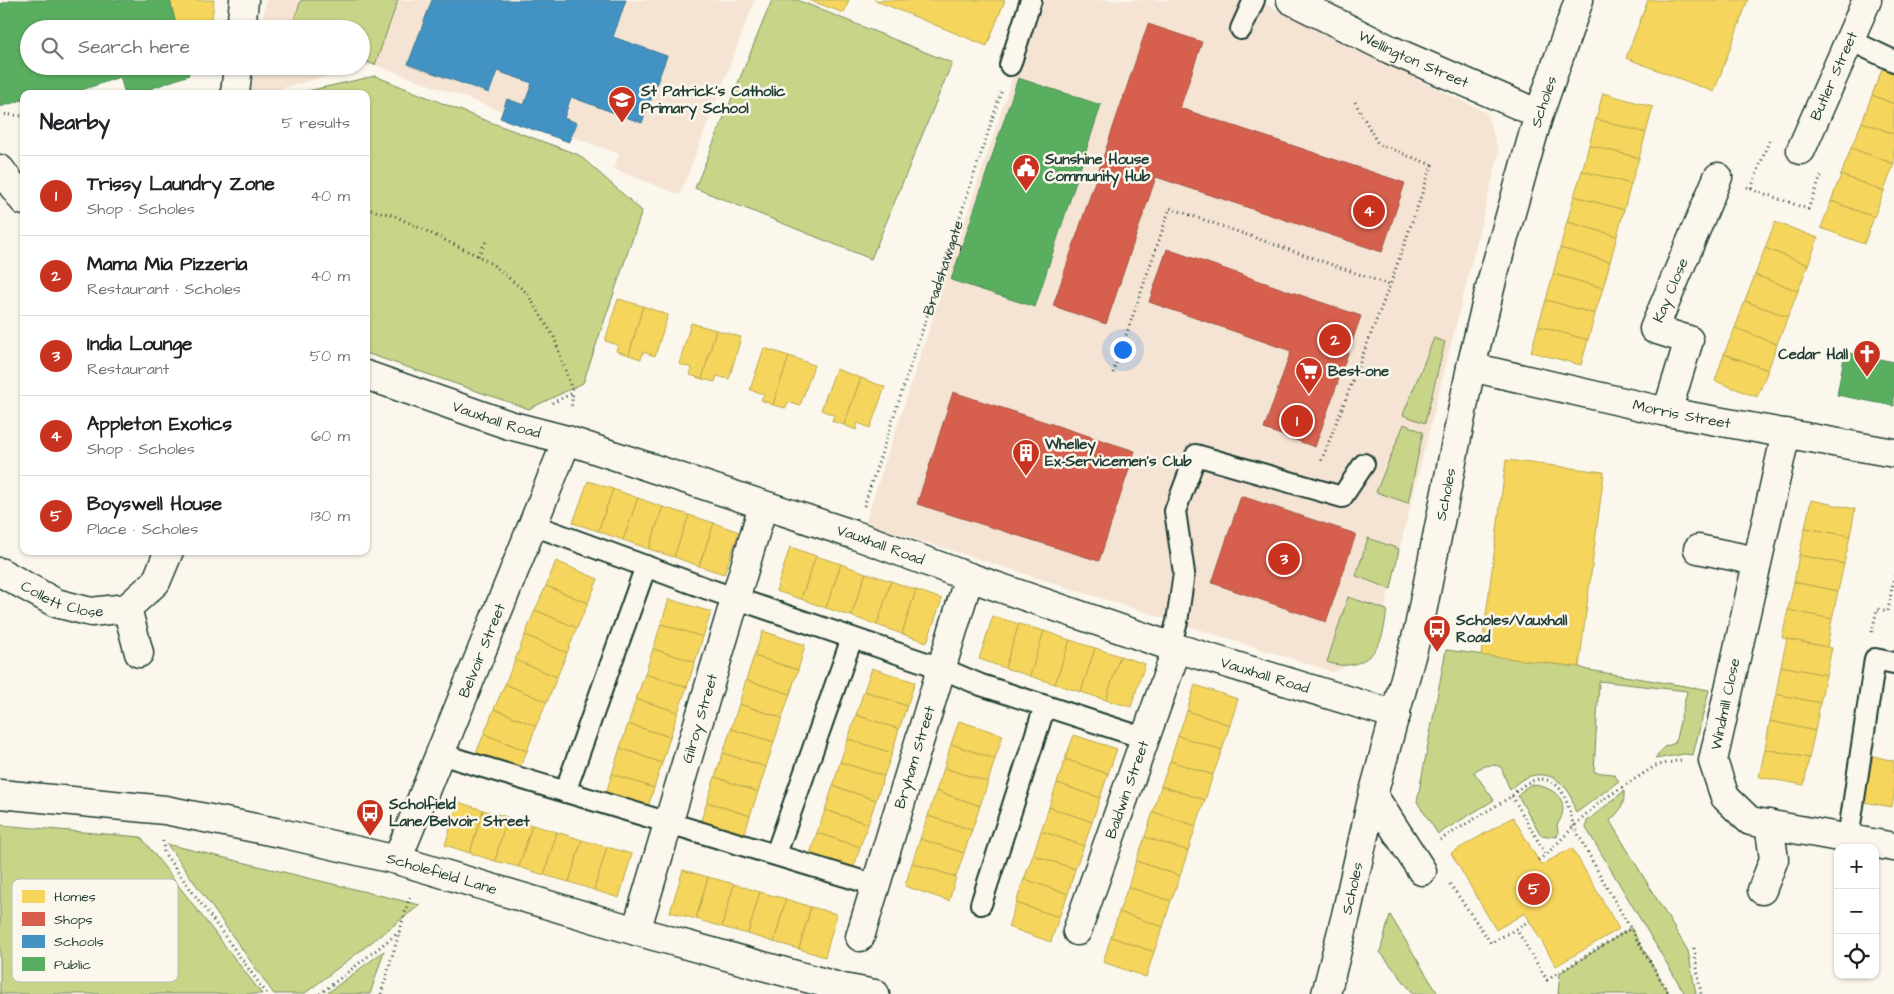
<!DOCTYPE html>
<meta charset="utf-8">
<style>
:root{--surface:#fff;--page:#f6f6f6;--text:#202124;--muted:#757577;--line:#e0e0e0;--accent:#c8321e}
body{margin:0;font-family:"Architects Daughter",sans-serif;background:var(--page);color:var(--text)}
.controls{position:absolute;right:15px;bottom:15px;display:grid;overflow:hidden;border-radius:10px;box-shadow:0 1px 4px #0004}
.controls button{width:45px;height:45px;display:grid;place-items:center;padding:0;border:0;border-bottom:1px solid var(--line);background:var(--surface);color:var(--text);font:25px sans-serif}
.you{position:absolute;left:1122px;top:349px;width:18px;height:18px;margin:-12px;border:4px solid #fff;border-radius:50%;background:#1a73e8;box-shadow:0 0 0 8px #1a73e833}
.badge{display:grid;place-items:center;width:32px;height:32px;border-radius:50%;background:var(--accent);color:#fff;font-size:16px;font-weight:700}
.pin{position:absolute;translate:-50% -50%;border:2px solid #fff;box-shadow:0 1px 5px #0006}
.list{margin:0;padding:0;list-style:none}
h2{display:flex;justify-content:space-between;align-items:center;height:65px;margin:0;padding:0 20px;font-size:21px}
h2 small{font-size:16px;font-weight:400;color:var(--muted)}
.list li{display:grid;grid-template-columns:32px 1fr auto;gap:15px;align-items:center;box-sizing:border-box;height:80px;padding:0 20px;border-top:1px solid var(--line)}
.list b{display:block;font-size:19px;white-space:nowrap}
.list p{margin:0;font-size:16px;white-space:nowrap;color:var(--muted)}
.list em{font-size:16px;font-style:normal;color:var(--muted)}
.icon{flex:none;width:28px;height:28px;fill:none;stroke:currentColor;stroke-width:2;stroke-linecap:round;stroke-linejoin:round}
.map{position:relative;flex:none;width:1894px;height:994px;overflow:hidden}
.search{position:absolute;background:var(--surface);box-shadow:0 1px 4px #0004;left:20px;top:20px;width:350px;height:55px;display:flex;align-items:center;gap:12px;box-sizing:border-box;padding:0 18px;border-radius:28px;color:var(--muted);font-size:19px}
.panel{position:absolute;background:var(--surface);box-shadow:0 1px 4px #0004;left:20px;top:90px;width:350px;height:465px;border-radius:10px}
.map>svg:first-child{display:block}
.built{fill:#f5e4d3}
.green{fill:#c8d589;stroke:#74895e}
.homes{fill:#f6d55c;stroke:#b6a750}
.shops{fill:#d6604d;stroke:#9f5646}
.schools{fill:#4393c3;stroke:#387998}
.public{fill:#5aae61;stroke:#488c54}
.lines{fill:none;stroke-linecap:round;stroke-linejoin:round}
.lane-casing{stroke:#1f3d34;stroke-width:24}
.street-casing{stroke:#1f3d34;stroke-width:31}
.secondary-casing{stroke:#1f3d34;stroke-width:31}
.path{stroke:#1f3d34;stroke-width:3;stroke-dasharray:1 4;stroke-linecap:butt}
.lane{stroke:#fbf7ec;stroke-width:20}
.street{stroke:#fbf7ec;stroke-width:28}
.secondary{stroke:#fbf7ec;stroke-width:28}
.labels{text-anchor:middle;stroke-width:5;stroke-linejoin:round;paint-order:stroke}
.street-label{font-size:15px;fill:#1f3d34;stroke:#fbf7ec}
.poi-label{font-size:15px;font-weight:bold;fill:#1f3d34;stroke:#fbf7ec;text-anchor:start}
.key{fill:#fbf7ec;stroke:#b9bfb5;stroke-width:1}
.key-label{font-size:14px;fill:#1f3d34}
</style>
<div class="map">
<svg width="1894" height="994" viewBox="0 0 1894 994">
<rect width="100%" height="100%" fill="#fbf7ec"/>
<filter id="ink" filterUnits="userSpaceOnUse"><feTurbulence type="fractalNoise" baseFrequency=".02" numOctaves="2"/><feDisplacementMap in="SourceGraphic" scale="10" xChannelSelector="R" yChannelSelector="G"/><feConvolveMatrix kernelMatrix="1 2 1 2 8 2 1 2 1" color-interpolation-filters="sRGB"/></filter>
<g filter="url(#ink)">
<g class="built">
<polygon points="266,0 755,0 680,195 614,169 619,154 373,64 261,94 251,94 255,66 361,66 361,29 261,29"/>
<polygon points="1038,0 1257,0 1487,113 1499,153 1373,655 1333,672 865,523"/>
</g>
<g class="green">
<polygon points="301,0 398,0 375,65 361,60 361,29 291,29"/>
<polygon points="772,0 797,0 952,63 871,259 695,188"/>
<polygon points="375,76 479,118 579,155 642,211 583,383 529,409 366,353 366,94 294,94"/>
<polygon points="1434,338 1445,342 1425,423 1403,415"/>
<polygon points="1404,424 1423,432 1408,503 1376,492"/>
<polygon points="1368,538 1399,549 1391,589 1356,576"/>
<path d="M1348 597 1387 610C1385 621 1384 636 1378 645 1367 665 1346 669 1327 662Z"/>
<path d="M1446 650 1579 667 1588 670 1709 690 1693 755 1684 754 1655 759 1664 747 1675 743 1687 691 1599 681 1594 772 1613 774 1619 781 1576 813C1573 807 1573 800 1570 794 1555 769 1528 769 1510 790L1501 767C1492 763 1481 766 1474 772L1494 800 1438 834 1417 802Z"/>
<path d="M1530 785C1554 785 1573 802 1557 825L1558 833 1557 837 1541 835 1518 796 1524 789Z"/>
<path d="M1624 791C1625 805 1620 811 1610 821L1688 951 1696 994H1685L1586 828 1587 821Z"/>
<polygon points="0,825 141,837 262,994 0,994"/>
<polygon points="167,844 420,905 304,994 274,994"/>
<polygon points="1390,915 1438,994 1413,993 1380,952"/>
<polygon points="1631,928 1669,994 1558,994 1560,973"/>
<polygon points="384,951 370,994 326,994"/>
</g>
<g class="homes">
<polygon points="170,0 214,0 211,29 177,29"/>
<polygon points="809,0 849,0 844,13"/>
<polygon points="874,0 1005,0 987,46"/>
<polygon points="1648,0 1748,0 1714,92 1626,58"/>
<polygon points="1882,69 1894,74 1894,104 1872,95"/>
<polygon points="1603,93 1653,107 1646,133 1596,119"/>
<polygon points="1872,95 1894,104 1894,134 1862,122"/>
<polygon points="1596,119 1646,133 1639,158 1589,145"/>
<polygon points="1862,122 1894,134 1894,164 1851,148"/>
<polygon points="1589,145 1639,158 1631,184 1582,171"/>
<polygon points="1851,148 1894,164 1884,191 1841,175"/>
<polygon points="1582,171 1631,184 1624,210 1574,196"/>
<polygon points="1841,175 1884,191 1874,217 1831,201"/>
<polygon points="1574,196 1624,210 1617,236 1567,222"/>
<polygon points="1831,201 1874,217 1864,244 1821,228"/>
<polygon points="1567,222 1617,236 1610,262 1560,248"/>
<polygon points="1775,222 1818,238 1808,265 1765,248"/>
<polygon points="1560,248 1610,262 1603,288 1553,274"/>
<polygon points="1765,248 1808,265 1798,291 1755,275"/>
<polygon points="1553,274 1603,288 1595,314 1546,300"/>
<polygon points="1755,275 1798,291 1788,317 1745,301"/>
<polygon points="618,299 643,306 629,355 616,351 618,345 605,341"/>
<polygon points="1546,300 1595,314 1588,340 1538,326"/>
<polygon points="1745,301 1788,317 1777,344 1735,328"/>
<polygon points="643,306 668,315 655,356 643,352 641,359 629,355"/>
<polygon points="691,323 716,330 702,379 690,375 692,368 679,364"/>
<polygon points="1538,326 1588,340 1581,365 1531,352"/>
<polygon points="1735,328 1777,344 1768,370 1724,354"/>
<polygon points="716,330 741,337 729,379 717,376 715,382 702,379"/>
<polygon points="764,348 789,356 773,405 761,400 764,394 750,390"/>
<polygon points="1724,354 1768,370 1757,397 1715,381"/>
<polygon points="789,356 814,365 800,406 788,402 786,408 773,405"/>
<polygon points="836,369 861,378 844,425 832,421 834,415 821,410"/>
<polygon points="861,378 885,387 870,428 858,423 856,430 844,425"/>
<polygon points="1506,460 1604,472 1579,667 1481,655"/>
<polygon points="588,481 613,489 598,531 573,523"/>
<polygon points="613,489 638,498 623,540 598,531"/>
<polygon points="638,498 663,507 649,549 623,540"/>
<polygon points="1811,500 1855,509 1850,536 1805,528"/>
<polygon points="663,507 689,515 674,557 649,549"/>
<polygon points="689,515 714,523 699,566 674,557"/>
<polygon points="714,523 739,532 724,574 699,566"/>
<polygon points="1805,528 1850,536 1844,564 1799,555"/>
<polygon points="790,547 816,556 801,599 776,591"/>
<polygon points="1799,555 1844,564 1838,591 1794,582"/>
<polygon points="816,556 841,564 826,608 801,599"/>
<polygon points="556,561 598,579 588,603 546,586"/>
<polygon points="841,564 866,573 851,616 826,608"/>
<polygon points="866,573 891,581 877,625 851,616"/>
<polygon points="891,581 916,590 902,634 877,625"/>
<polygon points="1794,582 1838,591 1832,619 1788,610"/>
<polygon points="546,586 588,603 577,628 535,610"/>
<polygon points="916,590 942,599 927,642 902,634"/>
<polygon points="669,599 711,612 703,637 661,624"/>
<polygon points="535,610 577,628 567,653 525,635"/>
<polygon points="1788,610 1832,619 1827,647 1782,638"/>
<polygon points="993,616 1019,624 1005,668 979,659"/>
<polygon points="661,624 703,637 695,662 653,649"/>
<polygon points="1019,624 1044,631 1030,676 1005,668"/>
<polygon points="763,631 805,645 798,670 754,656"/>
<polygon points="1044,631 1070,640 1055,684 1030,676"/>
<polygon points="525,635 567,653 557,677 515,660"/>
<polygon points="1787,639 1832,648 1826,675 1781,666"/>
<polygon points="1070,640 1095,648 1081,692 1055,684"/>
<polygon points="1095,648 1120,656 1106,700 1081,692"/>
<polygon points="653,649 695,662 687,687 645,674"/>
<polygon points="754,656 798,670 790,694 746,680"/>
<polygon points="1120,656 1145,664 1131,707 1106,700"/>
<polygon points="515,660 557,677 547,702 505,684"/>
<polygon points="1781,666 1826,675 1820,703 1776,694"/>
<polygon points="872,668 915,682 907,706 864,691"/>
<polygon points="645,674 687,687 678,712 636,699"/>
<polygon points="746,680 790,694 782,718 739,704"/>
<polygon points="505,684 547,702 536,726 494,709"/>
<polygon points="1195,685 1238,699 1230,725 1187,711"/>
<polygon points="864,691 907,706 899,729 856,715"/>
<polygon points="1776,694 1820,703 1815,731 1770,721"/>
<polygon points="636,699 678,712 670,737 628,724"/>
<polygon points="739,704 782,718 774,742 731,729"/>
<polygon points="494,709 536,726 527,751 484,734"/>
<polygon points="1187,711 1230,725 1222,750 1178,736"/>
<polygon points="856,715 899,729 892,753 848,739"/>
<polygon points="959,721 1003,735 995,759 951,744"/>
<polygon points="1770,721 1815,731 1809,758 1765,749"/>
<polygon points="628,724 670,737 662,763 620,748"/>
<polygon points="731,729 774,742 766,767 723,753"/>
<polygon points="484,734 527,751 516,776 474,758"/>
<polygon points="1074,735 1117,749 1108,774 1065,759"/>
<polygon points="1178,736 1222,750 1213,775 1170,761"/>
<polygon points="848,739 892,753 884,776 840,762"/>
<polygon points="951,744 995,759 988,782 944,768"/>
<polygon points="620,748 662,763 654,788 612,774"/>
<polygon points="1765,749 1809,758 1804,785 1759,777"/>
<polygon points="723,753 766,767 758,792 715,777"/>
<polygon points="1873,756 1894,761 1894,795 1892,807 1864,802"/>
<polygon points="1065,759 1108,774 1100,798 1057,783"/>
<polygon points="1170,761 1213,775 1205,800 1161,786"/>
<polygon points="840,762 884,776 876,800 833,786"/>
<polygon points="944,768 988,782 980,806 936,791"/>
<polygon points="612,774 654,788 646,813 604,799"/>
<polygon points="715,777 758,792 750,816 707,802"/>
<polygon points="1057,783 1100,798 1092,822 1049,807"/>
<polygon points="833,786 876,800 868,824 825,810"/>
<polygon points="1161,786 1205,800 1196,826 1153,812"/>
<polygon points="936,791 980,806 972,830 928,816"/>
<polygon points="458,802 483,810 470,853 445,845"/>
<polygon points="707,802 750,816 743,840 699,826"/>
<polygon points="1049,807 1092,822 1084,846 1041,831"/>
<polygon points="483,810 507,817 495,861 470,853"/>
<polygon points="825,810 868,824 860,847 817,833"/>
<polygon points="1153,812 1196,826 1188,851 1145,837"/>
<polygon points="928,816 972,830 964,853 920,839"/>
<polygon points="507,817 532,825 519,867 495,861"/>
<polygon points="1513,817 1541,865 1572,848 1619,929 1556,966 1525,913 1496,930 1451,853"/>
<polygon points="532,825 557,832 544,875 519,867"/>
<polygon points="1041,831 1084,846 1075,869 1033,855"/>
<polygon points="557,832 582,840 569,882 544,875"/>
<polygon points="817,833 860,847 853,871 809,857"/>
<polygon points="1145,837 1188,851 1180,876 1136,861"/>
<polygon points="920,839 964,853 956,877 912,863"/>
<polygon points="582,840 607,847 594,890 569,882"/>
<polygon points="607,847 632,854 619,898 594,890"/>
<polygon points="1033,855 1075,869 1068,894 1024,879"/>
<polygon points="1136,861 1180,876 1171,901 1128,887"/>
<polygon points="912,863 956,877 949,901 905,886"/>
<polygon points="683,870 708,877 696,919 670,912"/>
<polygon points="708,877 734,884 722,927 696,919"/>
<polygon points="1024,879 1068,894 1059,917 1016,903"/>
<polygon points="734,884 760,892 748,934 722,927"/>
<polygon points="1128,887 1171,901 1163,927 1119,912"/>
<polygon points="760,892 786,899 774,942 748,934"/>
<polygon points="786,899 811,907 799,949 774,942"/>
<polygon points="1016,903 1059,917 1051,942 1008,927"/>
<polygon points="811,907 837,914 825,957 799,949"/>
<polygon points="1119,912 1163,927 1154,952 1111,937"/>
<polygon points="1111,937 1154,952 1146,977 1103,962"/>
</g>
<g class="shops">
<polygon points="1148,24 1202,42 1180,108 1405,183 1382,252 1156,177 1106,324 1053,306"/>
<polygon points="1167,249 1361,316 1315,447 1264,429 1291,351 1149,302"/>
<polygon points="953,392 1135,451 1099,561 917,504"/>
<polygon points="1241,496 1356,534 1326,622 1212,583"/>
</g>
<polygon class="schools" points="432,0 626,0 613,37 667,56 642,123 571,97 564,118 577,123 569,142 500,118 507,99 524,105 532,83 497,71 489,93 408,64"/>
<g class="public">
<polygon points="13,0 170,0 177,29 29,29 29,66 187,66 189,75 136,94 125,94 120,77 70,94 24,94 24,105 22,100 0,107 0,4"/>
<polygon points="1018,78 1101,105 1035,307 951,280"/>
<polygon points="1845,352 1894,362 1894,406 1837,395"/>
</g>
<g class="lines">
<defs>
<g id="lane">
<polyline points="1241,29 1254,0"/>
<polyline points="1850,40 1894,61"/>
<polyline points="1010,65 1031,0"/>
<polyline points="533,525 708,589 941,668 981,685 1144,738"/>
<polyline points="1170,646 1177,622 1184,573 1175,511 1196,455 1342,497 1364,464"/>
<path d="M440 754C585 797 730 840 875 885"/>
<polyline points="565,792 646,566"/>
<polyline points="1848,839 1875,659 1894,663"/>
<polyline points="776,854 852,638"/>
<polyline points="981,904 1045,706"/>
</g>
<g id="street">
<path id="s2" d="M1291 0 1391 50 1539 114"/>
<polyline points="241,29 244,0"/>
<polyline points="235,94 238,66"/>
<path id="s3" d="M1801 150 1867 0"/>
<polyline points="0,169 24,201"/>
<path id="s4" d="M1471 367 1667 412 1894 453"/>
<path id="s5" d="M366 375 509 425 567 440 855 535 969 577 1170 646 1396 715"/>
<path id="s6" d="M1667 412 1689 340 1654 329 1718 177"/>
<polyline points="1786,433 1713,761 1725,797 1750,821 1894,847"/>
<polyline points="1698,549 1757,561"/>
<path id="s7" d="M0 572 56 603 91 612 127 608 156 582 169 551"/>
<polyline points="127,608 139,653"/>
<polyline points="1373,795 1422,871"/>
<path id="s8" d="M397 860 567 440"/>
<polyline points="1762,890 1774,859 1769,824"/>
<path id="s9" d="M636 931 763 506"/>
<path id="s10" d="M1077 931 1177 648"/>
<path id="s11" d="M860 937 969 577"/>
</g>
<g id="secondary">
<path id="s12" d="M0 794 165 810 285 834 397 860 636 931 843 988 875 994"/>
<path id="s13" d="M1326 994 1346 915 1373 795 1419 627 1471 367 1493 276 1539 114 1579 0"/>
</g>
</defs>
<use href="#lane" class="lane-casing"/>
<use href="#street" class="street-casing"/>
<use href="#secondary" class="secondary-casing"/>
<g class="path">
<polyline points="1355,102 1378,144 1432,165 1390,285"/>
<polyline points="0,114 24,116"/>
<polyline points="1747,187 1751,189 1769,141"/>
<polyline points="1751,189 1808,209 1822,174"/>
<polyline points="366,209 393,215 478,256 492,264 527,293 554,337 573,393"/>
<polyline points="478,256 486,241"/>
<polyline points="1113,373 1170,208 1390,285 1321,462"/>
<polyline points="552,403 573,393 571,409"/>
<path id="s1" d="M864 506 1002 90"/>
<polyline points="1872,632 1877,609 1888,611 1894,576"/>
<polyline points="1512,796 1546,855 1584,816 1604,799 1655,766 1681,760"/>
<path d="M1440 840 1512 796C1521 785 1537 774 1552 782 1568 791 1568 813 1575 828 1604 885 1637 939 1669 994"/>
<polyline points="163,841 164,853 267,994"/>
<polyline points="1538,860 1546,855"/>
<polyline points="1450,884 1491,943 1516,929 1547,980 1631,928"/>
<polyline points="1516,929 1529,921"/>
<polyline points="1694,948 1701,994"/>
<polyline points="320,994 399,932"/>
<polyline points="381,994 410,896"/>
</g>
<use href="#lane" class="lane"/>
<use href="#street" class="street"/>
<use href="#secondary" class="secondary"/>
</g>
</g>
<defs>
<symbol id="school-pin" viewBox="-11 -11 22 30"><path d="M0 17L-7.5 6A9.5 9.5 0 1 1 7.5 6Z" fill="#c8321e" stroke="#fbf7ec"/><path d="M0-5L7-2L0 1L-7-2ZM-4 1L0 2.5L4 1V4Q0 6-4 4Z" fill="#fff"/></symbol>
<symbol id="civic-pin" viewBox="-11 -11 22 30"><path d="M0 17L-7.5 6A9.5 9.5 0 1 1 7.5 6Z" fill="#c8321e" stroke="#fbf7ec"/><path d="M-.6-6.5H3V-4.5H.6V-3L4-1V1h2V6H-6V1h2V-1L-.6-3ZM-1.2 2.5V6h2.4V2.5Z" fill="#fff"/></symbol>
<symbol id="church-pin" viewBox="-11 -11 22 30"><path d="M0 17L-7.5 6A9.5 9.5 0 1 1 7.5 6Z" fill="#c8321e" stroke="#fbf7ec"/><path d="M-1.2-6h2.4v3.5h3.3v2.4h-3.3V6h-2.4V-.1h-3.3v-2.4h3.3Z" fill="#fff"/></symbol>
<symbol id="supermarket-pin" viewBox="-11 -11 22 30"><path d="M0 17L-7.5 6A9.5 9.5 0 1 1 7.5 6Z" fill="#c8321e" stroke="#fbf7ec"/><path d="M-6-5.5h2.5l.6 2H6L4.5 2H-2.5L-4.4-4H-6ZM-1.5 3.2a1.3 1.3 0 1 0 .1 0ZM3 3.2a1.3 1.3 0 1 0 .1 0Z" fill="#fff"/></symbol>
<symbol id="building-pin" viewBox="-11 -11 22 30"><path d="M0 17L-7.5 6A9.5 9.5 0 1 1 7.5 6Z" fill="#c8321e" stroke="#fbf7ec"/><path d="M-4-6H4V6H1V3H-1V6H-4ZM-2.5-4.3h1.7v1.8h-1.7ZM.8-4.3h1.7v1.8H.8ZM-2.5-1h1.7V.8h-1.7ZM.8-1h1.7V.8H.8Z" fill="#fff"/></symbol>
<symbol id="bus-pin" viewBox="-11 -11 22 30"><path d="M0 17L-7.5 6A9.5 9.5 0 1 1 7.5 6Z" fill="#c8321e" stroke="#fbf7ec"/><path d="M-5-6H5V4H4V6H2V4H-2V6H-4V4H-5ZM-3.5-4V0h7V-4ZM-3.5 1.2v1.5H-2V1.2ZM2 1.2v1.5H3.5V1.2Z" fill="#fff"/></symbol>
</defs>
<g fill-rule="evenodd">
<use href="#school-pin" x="606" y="84" width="32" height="43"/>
<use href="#civic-pin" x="1010" y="152" width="32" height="43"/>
<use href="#church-pin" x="1851" y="338" width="32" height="43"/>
<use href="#supermarket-pin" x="1293" y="355" width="32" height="43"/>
<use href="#building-pin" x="1010" y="437" width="32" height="43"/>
<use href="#bus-pin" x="1421" y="613" width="32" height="43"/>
<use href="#bus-pin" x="354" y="797" width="32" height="43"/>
</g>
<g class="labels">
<g class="street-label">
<text dy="5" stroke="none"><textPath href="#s2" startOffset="136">Wellington Street</textPath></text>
<text dy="5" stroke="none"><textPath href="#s3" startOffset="81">Butler Street</textPath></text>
<text dy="5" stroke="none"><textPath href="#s13" startOffset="919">Scholes</textPath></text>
<text dy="5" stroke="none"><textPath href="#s1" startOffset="251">Bradshawgate</textPath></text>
<text dy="5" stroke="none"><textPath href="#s6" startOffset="154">Kay Close</textPath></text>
<text dy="5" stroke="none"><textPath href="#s4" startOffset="216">Morris Street</textPath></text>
<text dy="5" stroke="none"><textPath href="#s5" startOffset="138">Vauxhall Road</textPath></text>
<text dy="5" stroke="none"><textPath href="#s13" startOffset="514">Scholes</textPath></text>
<text dy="5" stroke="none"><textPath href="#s5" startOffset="542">Vauxhall Road</textPath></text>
<text dy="5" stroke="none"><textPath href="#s7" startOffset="69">Collett Close</textPath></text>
<text dy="5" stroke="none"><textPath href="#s8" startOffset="226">Belvoir Street</textPath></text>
<text dy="5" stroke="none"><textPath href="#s5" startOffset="948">Vauxhall Road</textPath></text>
<text transform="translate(1725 704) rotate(-78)" y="5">Windmill Close</text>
<text dy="5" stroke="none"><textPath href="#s9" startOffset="222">Gilroy Street</textPath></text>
<text dy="5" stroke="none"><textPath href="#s11" startOffset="188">Bryham Street</textPath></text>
<text dy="5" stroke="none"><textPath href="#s10" startOffset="150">Baldwin Street</textPath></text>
<text dy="5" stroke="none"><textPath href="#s12" startOffset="450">Scholefield Lane</textPath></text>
<text dy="5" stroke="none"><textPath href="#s13" startOffset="109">Scholes</textPath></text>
</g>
<g class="poi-label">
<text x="641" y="96">St Patrick's Catholic<tspan x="641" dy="17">Primary School</tspan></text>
<text x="1045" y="164">Sunshine House<tspan x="1045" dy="17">Community Hub</tspan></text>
<text x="1848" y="359" text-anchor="end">Cedar Hall</text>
<text x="1328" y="376">Best-one</text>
<text x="1045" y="449">Whelley<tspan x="1045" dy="17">Ex-Servicemen's Club</tspan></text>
<text x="1456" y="625">Scholes/Vauxhall<tspan x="1456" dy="17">Road</tspan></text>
<text x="389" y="809">Scholfield<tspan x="389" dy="17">Lane/Belvoir Street</tspan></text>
</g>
</g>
<rect x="12" y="879" width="166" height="103" rx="8" class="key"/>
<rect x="22" y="890" width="23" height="13" fill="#f6d55c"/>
<rect x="22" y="912" width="23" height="14" fill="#d6604d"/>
<rect x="22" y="935" width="23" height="13" fill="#4393c3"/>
<rect x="22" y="957" width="23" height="14" fill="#5aae61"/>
<g class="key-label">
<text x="54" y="901">Homes</text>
<text x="54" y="924">Shops</text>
<text x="54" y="946">Schools</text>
<text x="54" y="969">Public</text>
</g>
</svg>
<div class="controls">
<button>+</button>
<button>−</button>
<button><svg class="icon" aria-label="locate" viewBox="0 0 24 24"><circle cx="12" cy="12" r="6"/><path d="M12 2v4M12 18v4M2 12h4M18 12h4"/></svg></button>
</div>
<div class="you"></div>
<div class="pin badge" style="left:1297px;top:421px">1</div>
<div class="pin badge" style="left:1335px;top:340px">2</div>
<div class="pin badge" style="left:1284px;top:559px">3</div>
<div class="pin badge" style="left:1369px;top:211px">4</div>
<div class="pin badge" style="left:1534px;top:889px">5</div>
<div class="search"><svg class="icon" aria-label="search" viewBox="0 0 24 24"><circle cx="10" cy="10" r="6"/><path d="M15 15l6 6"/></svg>Search here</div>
<section class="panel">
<h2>Nearby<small>5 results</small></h2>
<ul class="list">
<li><span class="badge">1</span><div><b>Trissy Laundry Zone</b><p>Shop · Scholes</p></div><em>40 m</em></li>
<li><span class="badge">2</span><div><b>Mama Mia Pizzeria</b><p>Restaurant · Scholes</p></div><em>40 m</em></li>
<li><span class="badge">3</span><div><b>India Lounge</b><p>Restaurant</p></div><em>50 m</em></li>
<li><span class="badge">4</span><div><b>Appleton Exotics</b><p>Shop · Scholes</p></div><em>60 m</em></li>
<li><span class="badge">5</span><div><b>Boyswell House</b><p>Place · Scholes</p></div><em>130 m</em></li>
</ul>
</section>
</div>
